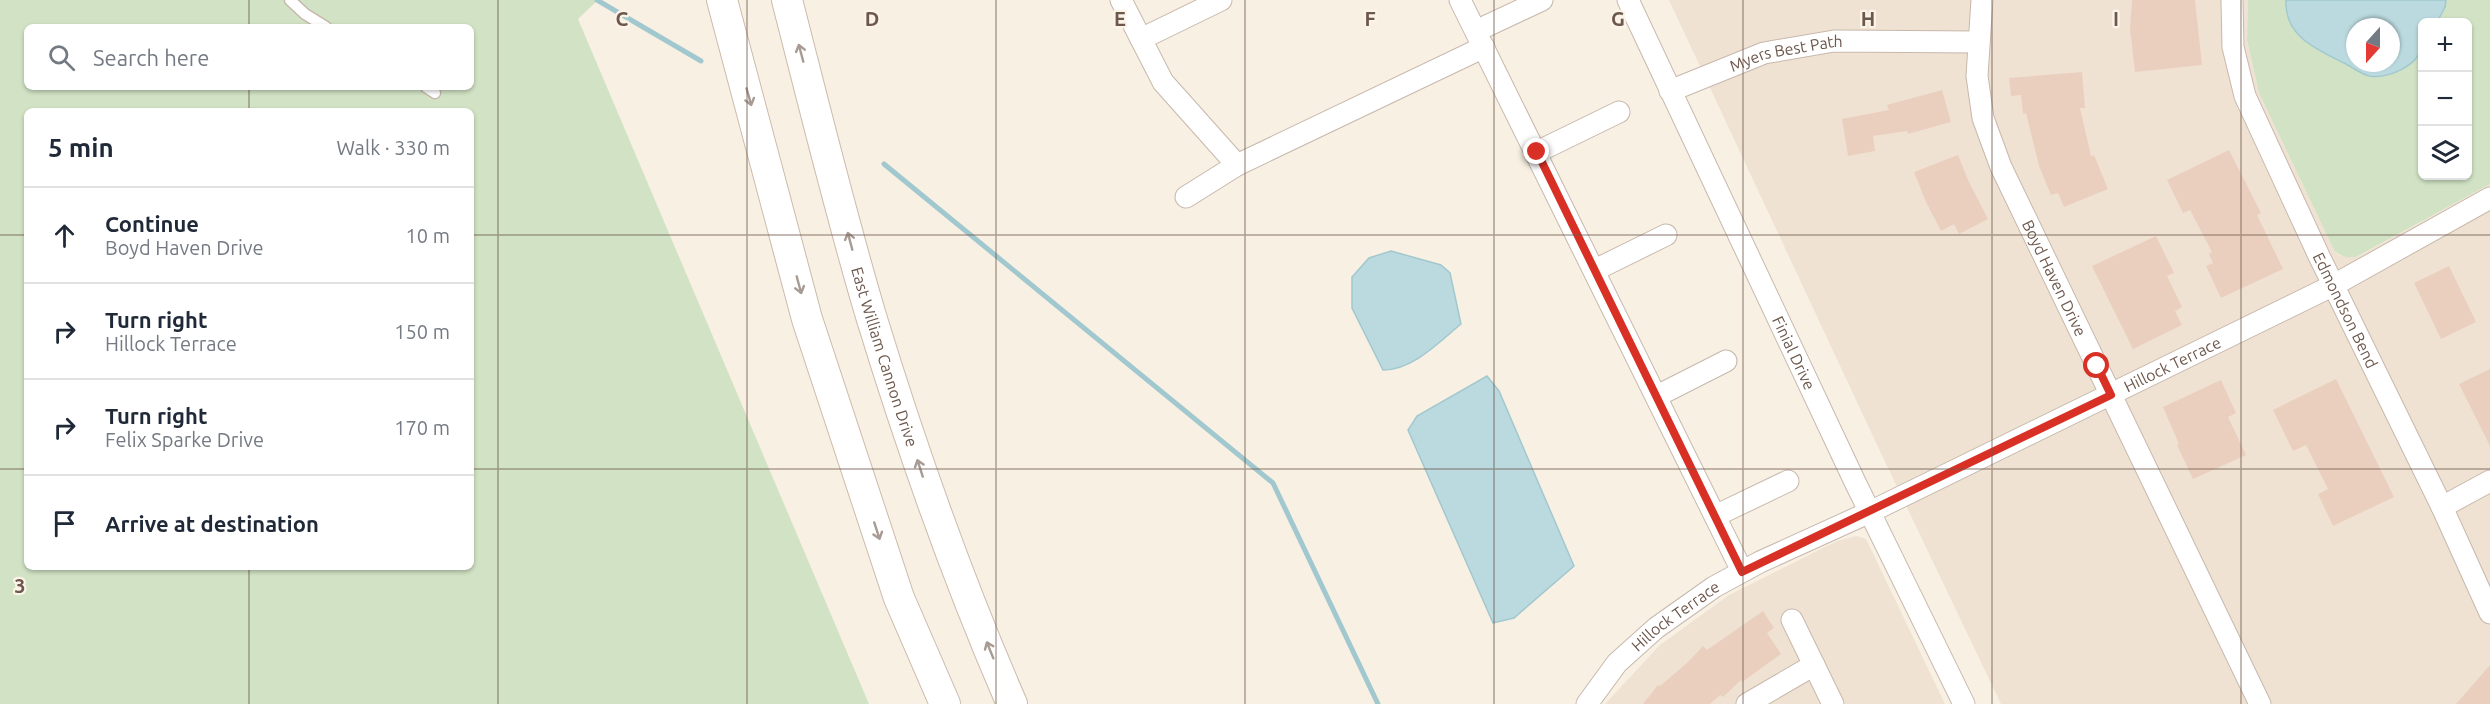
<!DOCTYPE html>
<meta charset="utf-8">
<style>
:root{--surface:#fff;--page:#f2f2f3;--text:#1f2937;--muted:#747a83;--line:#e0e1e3}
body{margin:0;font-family:Ubuntu,sans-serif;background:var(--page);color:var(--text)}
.controls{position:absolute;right:18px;top:18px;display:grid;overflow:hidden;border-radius:9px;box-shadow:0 2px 4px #0004}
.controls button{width:54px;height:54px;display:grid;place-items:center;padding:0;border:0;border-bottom:2px solid var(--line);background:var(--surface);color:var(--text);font:30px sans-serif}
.compass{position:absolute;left:2346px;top:18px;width:54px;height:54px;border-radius:50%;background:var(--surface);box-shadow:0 2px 4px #0004;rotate:201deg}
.stop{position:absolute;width:18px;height:18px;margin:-14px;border:4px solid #d93025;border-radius:50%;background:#fff}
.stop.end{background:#d93025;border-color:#fff;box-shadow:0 2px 6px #0008}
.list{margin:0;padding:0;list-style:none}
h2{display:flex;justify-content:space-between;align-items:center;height:78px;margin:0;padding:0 24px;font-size:26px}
h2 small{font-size:20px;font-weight:400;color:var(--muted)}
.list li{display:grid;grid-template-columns:39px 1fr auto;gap:18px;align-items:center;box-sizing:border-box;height:96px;padding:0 24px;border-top:2px solid var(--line)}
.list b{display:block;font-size:22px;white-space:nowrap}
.list p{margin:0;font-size:20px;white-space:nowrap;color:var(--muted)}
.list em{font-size:20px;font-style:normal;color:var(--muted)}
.icon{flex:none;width:33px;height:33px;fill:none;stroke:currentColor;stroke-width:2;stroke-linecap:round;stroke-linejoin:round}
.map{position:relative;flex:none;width:2490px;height:704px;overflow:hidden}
.search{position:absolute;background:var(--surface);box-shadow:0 2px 4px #0004;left:24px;top:24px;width:450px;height:66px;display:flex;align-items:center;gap:15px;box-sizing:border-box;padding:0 21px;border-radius:9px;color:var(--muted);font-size:22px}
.panel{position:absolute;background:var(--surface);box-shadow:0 2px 4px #0004;left:24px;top:108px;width:450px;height:462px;border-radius:9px}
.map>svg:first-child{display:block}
.residential{fill:#efe2d3}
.green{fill:#d1e3c4;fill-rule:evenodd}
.water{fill:#bbdadf;stroke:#a2c8cf;stroke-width:1.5;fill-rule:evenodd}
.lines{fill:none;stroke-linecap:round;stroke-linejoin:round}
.stream{stroke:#a2c8cf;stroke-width:5}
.building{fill:#eacfbf}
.lane-casing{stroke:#c7b8ac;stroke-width:13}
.street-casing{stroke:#c7b8ac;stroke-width:23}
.secondary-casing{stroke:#ccbaac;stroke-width:32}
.lane{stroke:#fff;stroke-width:10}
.street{stroke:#fff;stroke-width:21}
.secondary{stroke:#fff;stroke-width:30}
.oneway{stroke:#a79b94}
.route{stroke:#d93025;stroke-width:8}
.grid{fill:none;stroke:#6d584d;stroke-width:1.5;stroke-opacity:0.55}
.labels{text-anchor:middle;stroke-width:4.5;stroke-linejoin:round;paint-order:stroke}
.street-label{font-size:16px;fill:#6d584d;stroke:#fcf4e8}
.grid-label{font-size:20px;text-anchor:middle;font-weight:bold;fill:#6d584d;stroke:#fcf4e8;stroke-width:4.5;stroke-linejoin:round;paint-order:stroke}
</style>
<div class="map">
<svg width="2490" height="704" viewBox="0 0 2490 704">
<rect width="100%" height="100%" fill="#f8f0e3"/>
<g class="residential">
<polygon points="1669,0 2248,0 2247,40 2259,93 2334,250 2340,256 2357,257 2490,184 2490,704 2001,704 1878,447"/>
<polygon points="1857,536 1866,539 1945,704 1605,704 1660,645 1729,595 1837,541"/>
</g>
<g class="green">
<path d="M0 0H598L578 19 869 704H0ZM27 27H471V87H27ZM27 111H471V567H27Z"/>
<path d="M2248 0H2490V184L2356 257C2346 258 2341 257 2334 250L2259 93 2247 40ZM2422 22H2468V176H2422ZM2355 27H2391V63H2355Z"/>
</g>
<g class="water">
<path d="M2286 0H2446L2445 7 2437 22H2422C2422 30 2424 39 2422 46 2418 66 2388 79 2369 76 2361 74 2352 67 2344 63 2316 49 2284 36 2286 0ZM2355 27H2391V63H2355Z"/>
<path d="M1391 251 1441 265 1450 273 1461 324C1439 342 1413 370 1383 370L1352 308V277L1369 258Z"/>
<polygon points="1487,376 1499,391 1574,566 1514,618 1493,623 1408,430 1417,416"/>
</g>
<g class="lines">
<g class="stream">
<polyline points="597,0 701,61"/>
<polyline points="884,164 1273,483 1378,704"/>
</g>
</g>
<g class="building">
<polygon points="2132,0 2195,0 2202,65 2135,72 2130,29"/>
<polygon points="2082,72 2085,108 2080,108 2091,156 2094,155 2108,189 2064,207 2058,193 2051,195 2039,166 2026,113 2023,114 2021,95 2011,96 2009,78"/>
<polygon points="1942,90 1951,122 1908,134 1907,131 1873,136 1875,151 1848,156 1842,119 1889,110 1887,105"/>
<polygon points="2229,150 2261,213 2257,215 2283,269 2221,298 2206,266 2213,263 2209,254 2212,252 2190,210 2183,213 2167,180"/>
<polygon points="1958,155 1968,180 1988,219 1959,234 1954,224 1941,231 1926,202 1914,172"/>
<polygon points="2156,236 2174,273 2167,276 2182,307 2175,311 2182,325 2133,349 2092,266"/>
<polygon points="2449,266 2476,322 2441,339 2414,283"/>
<polygon points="2490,369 2490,446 2459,384"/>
<polygon points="2336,379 2394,497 2333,526 2318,494 2328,489 2306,445 2293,451 2273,410"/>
<polygon points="2221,380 2236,413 2228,417 2246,455 2193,479 2177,445 2179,444 2163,407"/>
<polygon points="1763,611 1774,628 1767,633 1781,654 1742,682 1741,680 1723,697 1720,695 1710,704 1643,704 1658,685 1660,686 1688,662 1703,646 1707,650"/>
<polygon points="2490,665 2490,704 2456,704"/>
</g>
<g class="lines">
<defs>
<g id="lane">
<polyline points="290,0 305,14 326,27"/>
<polyline points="426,87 435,93"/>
</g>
<g id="street">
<polyline points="1121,0 1163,82 1237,165 1484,47"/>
<polyline points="1460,0 1742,571"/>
<path id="s1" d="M1628 0 1855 482 1964 704"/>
<path id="s2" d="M1982 0 1977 76 1983 118 2001 167 2260 704"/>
<path id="s3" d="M2232 0 2233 47 2245 96 2319 256 2442 507 2490 613"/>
<polyline points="1476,31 1542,0"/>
<polyline points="1141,39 1221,0"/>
<path id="s4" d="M1670 91 1764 53 1834 41 1979 42"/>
<polyline points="1537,152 1619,112"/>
<polyline points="1186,197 1237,165"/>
<polyline points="1595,270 1666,235"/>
<polyline points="1657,396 1726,361"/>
<polyline points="2442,507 2490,481"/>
<polyline points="1715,516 1788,481"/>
<polyline points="1792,620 1833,704"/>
<path id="s5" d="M1587 704 1617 663 1656 628 1714 587 1760 562 1870 512 2334 285 2490 198"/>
<polyline points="1747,704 1814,665"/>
</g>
<g id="secondary">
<polyline points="722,0 807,319 899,598 945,704"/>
<path id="s6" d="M787 0C814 105 840 212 871 316 911 447 957 578 1012 704"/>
</g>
</defs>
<use href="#lane" class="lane-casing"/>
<use href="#street" class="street-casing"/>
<use href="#secondary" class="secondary-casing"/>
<use href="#lane" class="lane"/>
<use href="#street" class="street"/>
<use href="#secondary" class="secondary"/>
</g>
<defs><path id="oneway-shaft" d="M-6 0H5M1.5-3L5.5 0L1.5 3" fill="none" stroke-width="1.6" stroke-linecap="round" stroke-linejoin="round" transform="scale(1.5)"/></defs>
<g class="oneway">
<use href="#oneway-shaft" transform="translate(801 53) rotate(-105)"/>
<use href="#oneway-shaft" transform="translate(749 97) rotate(74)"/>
<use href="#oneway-shaft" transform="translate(850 241) rotate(-105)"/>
<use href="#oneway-shaft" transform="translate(799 285) rotate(75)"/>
<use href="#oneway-shaft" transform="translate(920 468) rotate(-108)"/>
<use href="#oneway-shaft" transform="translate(877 531) rotate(72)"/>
<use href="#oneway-shaft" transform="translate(990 650) rotate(-112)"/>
</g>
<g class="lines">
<polyline class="route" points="1537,152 1742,572 2111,395 2097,366"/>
</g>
<path class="grid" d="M249 0V27M498 0V704M747 0V704M996 0V704M1245 0V704M1494 0V704M1743 0V704M1992 0V704M2241 0V704M249 87V111M0 235H27M471 235H2490M0 469H27M471 469H2490M249 567V704"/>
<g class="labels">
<g class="street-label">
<text dy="6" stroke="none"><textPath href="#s4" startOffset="123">Myers Best Path</textPath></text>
<text dy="6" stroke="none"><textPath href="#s2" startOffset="294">Boyd Haven Drive</textPath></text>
<text dy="6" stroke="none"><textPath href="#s3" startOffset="334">Edmondson Bend</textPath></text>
<text dy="6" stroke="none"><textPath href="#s1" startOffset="390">Finial Drive</textPath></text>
<text dy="6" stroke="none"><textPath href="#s6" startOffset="370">East William Cannon Drive</textPath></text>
<text dy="6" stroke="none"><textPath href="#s5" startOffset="684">Hillock Terrace</textPath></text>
<text dy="6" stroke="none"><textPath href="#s5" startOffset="126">Hillock Terrace</textPath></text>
</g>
</g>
<g class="grid-label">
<text x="622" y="26">C</text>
<text x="872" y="26">D</text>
<text x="1120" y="26">E</text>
<text x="1370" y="26">F</text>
<text x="1618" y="26">G</text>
<text x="1868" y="26">H</text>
<text x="2116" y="26">I</text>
<text x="20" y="593">3</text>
</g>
</svg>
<div class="controls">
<button>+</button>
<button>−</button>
<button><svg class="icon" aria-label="layers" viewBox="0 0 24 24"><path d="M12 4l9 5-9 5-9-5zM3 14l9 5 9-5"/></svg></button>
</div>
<svg class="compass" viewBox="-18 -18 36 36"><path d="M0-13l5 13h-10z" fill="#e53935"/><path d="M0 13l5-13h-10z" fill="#747a83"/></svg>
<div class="stop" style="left:2097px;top:366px"></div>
<div class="stop end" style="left:1537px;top:152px"></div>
<div class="search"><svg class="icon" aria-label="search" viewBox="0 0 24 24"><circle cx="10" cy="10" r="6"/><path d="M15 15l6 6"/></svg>Search here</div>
<section class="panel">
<h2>5 min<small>Walk · 330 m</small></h2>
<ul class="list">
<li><svg class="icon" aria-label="ahead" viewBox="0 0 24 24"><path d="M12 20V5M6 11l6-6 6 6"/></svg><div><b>Continue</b><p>Boyd Haven Drive</p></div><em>10 m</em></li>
<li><svg class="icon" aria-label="right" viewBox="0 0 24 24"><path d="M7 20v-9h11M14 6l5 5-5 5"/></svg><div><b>Turn right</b><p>Hillock Terrace</p></div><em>150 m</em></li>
<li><svg class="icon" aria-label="right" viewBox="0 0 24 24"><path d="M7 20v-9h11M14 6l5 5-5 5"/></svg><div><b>Turn right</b><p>Felix Sparke Drive</p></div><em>170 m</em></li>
<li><svg class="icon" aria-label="arrive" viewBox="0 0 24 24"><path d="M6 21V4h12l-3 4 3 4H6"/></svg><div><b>Arrive at destination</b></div></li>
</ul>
</section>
</div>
